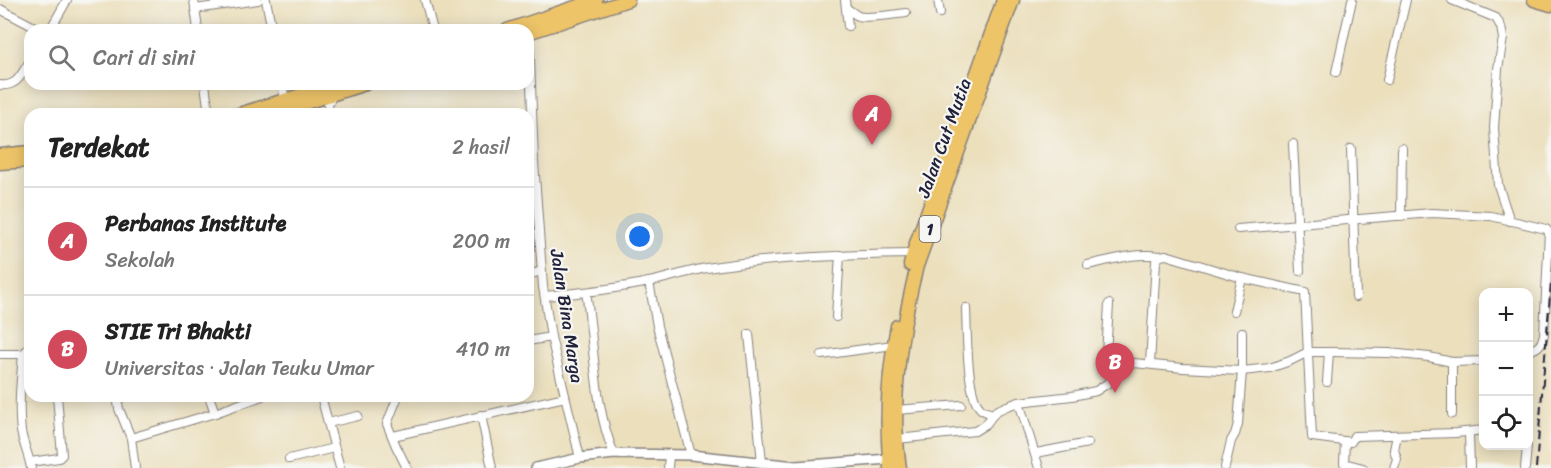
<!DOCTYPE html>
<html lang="id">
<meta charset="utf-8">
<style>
body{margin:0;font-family:Sriracha,sans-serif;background:#f2f2f2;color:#222}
.controls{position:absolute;right:18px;bottom:18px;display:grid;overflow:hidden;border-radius:12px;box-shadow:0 3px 15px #0003}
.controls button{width:54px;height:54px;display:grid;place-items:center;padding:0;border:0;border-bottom:2px solid #e0e0e0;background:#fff;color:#222;font:30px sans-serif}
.you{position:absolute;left:640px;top:237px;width:21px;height:21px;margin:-15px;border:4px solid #fff;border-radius:50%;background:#1a73e8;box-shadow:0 0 0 9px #1a73e833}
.badge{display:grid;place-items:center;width:39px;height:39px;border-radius:50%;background:#d1495b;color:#fff;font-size:20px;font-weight:700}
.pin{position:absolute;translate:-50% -50px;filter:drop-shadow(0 2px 3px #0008)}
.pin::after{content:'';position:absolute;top:32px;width:21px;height:18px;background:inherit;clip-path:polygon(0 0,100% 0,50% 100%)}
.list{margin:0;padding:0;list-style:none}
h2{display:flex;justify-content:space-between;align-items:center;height:78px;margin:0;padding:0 24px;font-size:26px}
h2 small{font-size:20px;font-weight:400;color:#767676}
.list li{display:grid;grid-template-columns:39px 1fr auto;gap:18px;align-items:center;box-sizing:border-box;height:108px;padding:0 24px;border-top:2px solid #e0e0e0}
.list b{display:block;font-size:22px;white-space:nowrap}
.list p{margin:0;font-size:20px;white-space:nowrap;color:#767676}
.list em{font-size:20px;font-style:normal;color:#767676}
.icon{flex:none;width:33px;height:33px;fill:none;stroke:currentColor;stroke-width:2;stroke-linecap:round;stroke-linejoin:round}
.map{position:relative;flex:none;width:1551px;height:468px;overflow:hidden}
.search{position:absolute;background:#fff;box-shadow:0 3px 15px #0003;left:24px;top:24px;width:510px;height:66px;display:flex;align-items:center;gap:15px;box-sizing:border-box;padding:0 21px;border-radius:18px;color:#767676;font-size:22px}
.panel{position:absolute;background:#fff;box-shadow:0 3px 15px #0003;left:24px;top:108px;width:510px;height:294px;border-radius:18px}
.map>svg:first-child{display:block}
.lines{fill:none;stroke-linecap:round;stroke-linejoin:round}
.minor-casing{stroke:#86807c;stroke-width:10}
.tertiary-casing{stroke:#86807c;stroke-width:12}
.primary-casing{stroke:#86807c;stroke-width:15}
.trunk-casing{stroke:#86807c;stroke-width:15}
.minor{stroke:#fff;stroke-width:8}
.tertiary{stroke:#fff;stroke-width:9}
.primary{stroke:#eec469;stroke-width:12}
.trunk{stroke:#eec469;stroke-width:12}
.rail{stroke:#22223b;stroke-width:2;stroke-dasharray:9 4.5;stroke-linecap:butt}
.labels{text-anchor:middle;stroke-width:4.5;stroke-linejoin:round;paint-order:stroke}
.shield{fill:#f6f6f2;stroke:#626272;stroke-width:1.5}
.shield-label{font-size:16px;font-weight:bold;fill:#22223b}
.street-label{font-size:18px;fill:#22223b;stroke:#f6f6f2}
</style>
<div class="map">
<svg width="1551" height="468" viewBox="0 0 1551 468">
<rect width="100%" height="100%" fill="#f6f6f2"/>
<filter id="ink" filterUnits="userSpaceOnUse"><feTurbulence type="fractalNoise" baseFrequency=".0167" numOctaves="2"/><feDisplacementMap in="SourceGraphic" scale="12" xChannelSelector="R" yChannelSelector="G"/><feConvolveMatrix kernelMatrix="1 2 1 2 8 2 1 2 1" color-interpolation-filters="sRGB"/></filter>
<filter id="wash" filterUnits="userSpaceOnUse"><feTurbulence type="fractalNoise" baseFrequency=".008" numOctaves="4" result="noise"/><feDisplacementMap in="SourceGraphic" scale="24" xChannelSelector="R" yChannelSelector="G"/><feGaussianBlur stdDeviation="1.35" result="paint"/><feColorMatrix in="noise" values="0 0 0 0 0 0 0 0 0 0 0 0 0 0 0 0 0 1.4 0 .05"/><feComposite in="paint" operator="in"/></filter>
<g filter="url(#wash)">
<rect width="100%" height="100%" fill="#ebdfbc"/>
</g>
<g filter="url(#ink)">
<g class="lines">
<!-- minor casing -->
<g class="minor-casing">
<g id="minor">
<polyline points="194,0 198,30"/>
<polyline points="266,0 272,30"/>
<polyline points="425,0 433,30"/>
<polyline points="845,0 848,26"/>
<polyline points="938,0 940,13"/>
<polyline points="1452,0 1496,18 1501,27 1503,38 1498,69 1494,128 1498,185 1510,221"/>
<path d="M846,8c4,2 8,6 12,8 9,3 38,-2 48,-3"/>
<polyline points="0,9 40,30"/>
<polyline points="195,9 258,0"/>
<polyline points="50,30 67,0"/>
<polyline points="529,33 534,162 543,287 551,337 580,458"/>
<polyline points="1336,72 1352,0"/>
<polyline points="1387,80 1406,0"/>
<polyline points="205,84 209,114"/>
<polyline points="282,84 285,100"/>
<path d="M0,85c18,2 21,-11 30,-24"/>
<polyline points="329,114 328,105 333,94"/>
<polyline points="1293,144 1300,271"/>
<polyline points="1351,149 1356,297"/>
<polyline points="1401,216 1402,148"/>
<path d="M1238,229l194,-16 59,3 55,13 3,3 -5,102c-2,10 -5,14 -16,17"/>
<path d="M1088,265c23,-5 48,-13 72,-9"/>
<polyline points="528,275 542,271"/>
<polyline points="649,282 657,326 691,455"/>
<path d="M586,292c9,54 7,111 28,162"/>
<path d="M545,296c35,-3 70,-7 104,-14 20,-4 39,-11 58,-14 68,-11 138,-13 206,-14"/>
<polyline points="1109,304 1106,355 1109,364 1117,377"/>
<path d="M966,308c1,20 0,88 15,101 3,3 9,4 13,5"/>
<polyline points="1234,311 1242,278"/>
<polyline points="836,317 840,255"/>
<polyline points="749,334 762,462"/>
<polyline points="528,341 551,337"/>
<polyline points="0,354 23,354"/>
<path d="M23,354c-2,25 -5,52 -2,77 2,13 8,24 10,37"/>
<polyline points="23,354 30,347"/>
<polyline points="822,355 893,345"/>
<polyline points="1452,362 1452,414"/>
<polyline points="1150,364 1156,261 1160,256 1166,255 1242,278 1305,292 1312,437 1351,442 1354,436 1456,433 1484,430"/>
<polyline points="1327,382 1329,352"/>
<polyline points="21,384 30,384"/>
<polyline points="117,396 119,409 131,438 135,468"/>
<polyline points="209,396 215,413"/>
<polyline points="321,396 340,468"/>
<polyline points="398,396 387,424 396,446 407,468"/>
<polyline points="1019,402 1039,468"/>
<polyline points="896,410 961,405"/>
<polyline points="481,415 492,468"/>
<polyline points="328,423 358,416"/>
<polyline points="1469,432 1470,468"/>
<polyline points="393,436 565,397"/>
<polyline points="131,438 215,413 262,396"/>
<polyline points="897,439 975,431 986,424 996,411 1007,406 1019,402 1072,396 1096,391 1117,377 1122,368 1134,363 1183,368 1242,371 1270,368 1290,361 1308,352 1329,352 1389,353 1429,357 1452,362 1484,361"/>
<polyline points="1345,441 1344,463 1363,468"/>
<polyline points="1036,453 1088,443"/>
<polyline points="289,459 334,448"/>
<polyline points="30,462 59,458 62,455 57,396"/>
<polyline points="1225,467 1231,441 1235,434 1238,424 1242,371 1242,332"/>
<polyline points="668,468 669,454"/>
<polyline points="1394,468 1397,459 1394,450 1397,435"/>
<polyline points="1525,468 1527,446"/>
</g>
</g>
<!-- tertiary casing -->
<g class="tertiary-casing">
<polyline id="tertiary" points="536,468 580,458 614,454 691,455 796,466 889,459"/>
</g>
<!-- primary casing -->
<g class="primary-casing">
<g id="primary">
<polyline points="1534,0 1551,5"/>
<polyline points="507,30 596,0"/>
<polyline points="528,33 628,0"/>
<polyline points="239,114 337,84"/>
<polyline points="271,114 365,84"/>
<polyline points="0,155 30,152"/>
<polyline points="0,163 30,161"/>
</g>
</g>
<!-- trunk casing -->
<g class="trunk-casing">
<g id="trunk">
<polyline points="910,265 915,246 1003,0"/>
<path d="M890,468c-5,-47 -2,-96 7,-142"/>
<path d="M900,468c-10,-65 1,-139 17,-202l96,-266"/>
</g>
</g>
<!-- minor -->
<use href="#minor" class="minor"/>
<!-- tertiary -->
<use href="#tertiary" class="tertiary"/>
<!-- primary -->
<use href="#primary" class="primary"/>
<!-- trunk -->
<use href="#trunk" class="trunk"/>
<!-- rail -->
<polyline class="rail" points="1536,468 1551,282"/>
</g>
</g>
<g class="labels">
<!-- shield labels -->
<rect class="shield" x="919.5" y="216" width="21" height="26" rx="4.5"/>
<g class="shield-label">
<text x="930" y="235">1</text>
</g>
<!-- street labels -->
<g class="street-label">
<text transform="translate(944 138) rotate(-70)" y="6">Jalan Cut Mutia</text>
<text transform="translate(567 316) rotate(81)" y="6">Jalan Bina Marga</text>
</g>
</g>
</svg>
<div class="controls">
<button>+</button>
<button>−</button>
<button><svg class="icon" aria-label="locate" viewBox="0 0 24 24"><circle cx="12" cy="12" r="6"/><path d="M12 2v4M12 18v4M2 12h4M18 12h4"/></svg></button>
</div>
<div class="you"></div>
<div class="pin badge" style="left:872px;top:145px">A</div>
<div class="pin badge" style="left:1115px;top:393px">B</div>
<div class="search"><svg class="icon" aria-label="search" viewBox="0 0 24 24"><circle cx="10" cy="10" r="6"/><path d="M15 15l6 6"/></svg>Cari di sini</div>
<section class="panel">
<h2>Terdekat<small>2 hasil</small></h2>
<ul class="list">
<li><span class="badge">A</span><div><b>Perbanas Institute</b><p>Sekolah</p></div><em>200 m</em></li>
<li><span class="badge">B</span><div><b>STIE Tri Bhakti</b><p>Universitas · Jalan Teuku Umar</p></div><em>410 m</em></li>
</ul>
</section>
</div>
